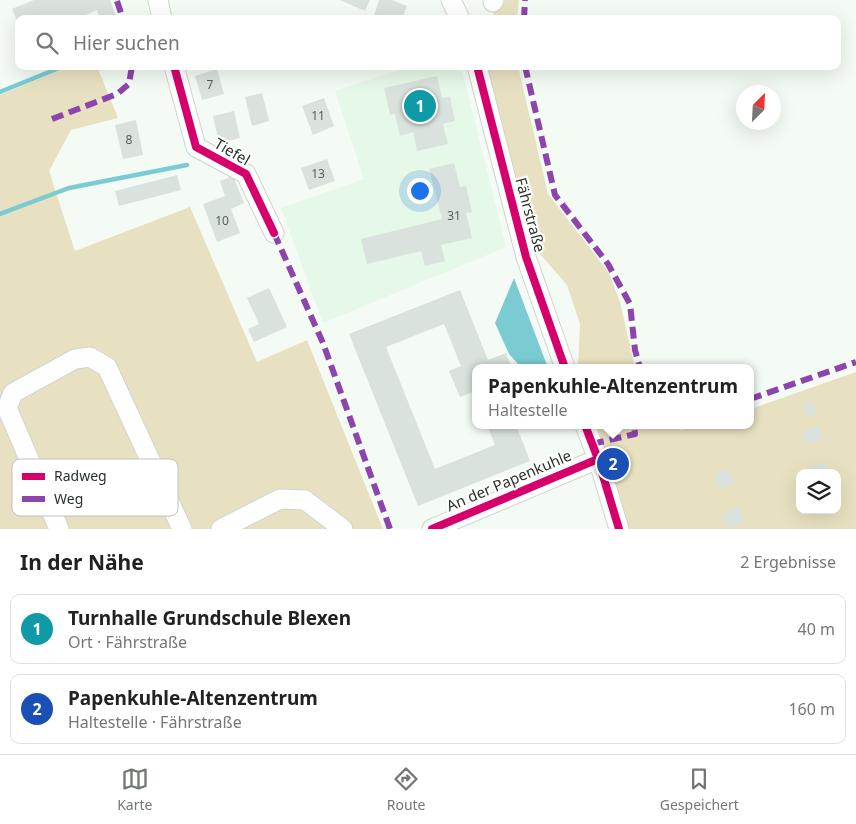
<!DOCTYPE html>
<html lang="de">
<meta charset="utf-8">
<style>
body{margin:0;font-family:"Noto Sans",sans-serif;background:#f6f6f6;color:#222}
.controls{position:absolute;right:15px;bottom:15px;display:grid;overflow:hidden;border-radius:10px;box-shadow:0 5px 20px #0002}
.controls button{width:45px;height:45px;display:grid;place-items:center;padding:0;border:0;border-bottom:1px solid #e0e0e0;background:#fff;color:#222;font:25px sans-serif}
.compass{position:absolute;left:736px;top:85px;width:45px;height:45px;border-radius:50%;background:#fff;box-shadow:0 5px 20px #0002;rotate:24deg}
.you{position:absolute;left:419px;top:190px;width:18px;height:18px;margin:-12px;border:4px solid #fff;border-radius:50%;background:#1a73e8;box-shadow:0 0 0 8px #1a73e833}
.badge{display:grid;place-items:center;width:32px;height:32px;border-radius:50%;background:#707871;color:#fff;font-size:16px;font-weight:700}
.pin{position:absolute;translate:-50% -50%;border:2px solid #fff;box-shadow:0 1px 5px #0006}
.popup{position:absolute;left:472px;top:364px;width:282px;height:65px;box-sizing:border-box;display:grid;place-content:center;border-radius:10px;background:#fff;filter:drop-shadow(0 1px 4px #0005);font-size:16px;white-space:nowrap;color:#767676}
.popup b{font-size:19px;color:#222}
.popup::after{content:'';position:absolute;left:50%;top:100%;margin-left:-10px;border:10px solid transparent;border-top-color:#fff}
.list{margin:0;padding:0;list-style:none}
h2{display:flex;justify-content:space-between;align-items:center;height:65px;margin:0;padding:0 20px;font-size:21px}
h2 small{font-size:16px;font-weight:400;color:#767676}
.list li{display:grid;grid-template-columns:32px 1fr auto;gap:15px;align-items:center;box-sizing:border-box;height:70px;margin:0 10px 10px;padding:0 10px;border:1px solid #e0e0e0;border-radius:10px}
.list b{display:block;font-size:19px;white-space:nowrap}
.list p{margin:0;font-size:16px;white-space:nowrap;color:#767676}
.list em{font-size:16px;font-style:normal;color:#767676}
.icon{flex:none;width:28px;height:28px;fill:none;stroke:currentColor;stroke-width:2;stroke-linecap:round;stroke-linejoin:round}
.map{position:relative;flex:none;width:856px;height:529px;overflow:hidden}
.search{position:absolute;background:#fff;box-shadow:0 5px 20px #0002;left:15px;right:15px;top:15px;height:55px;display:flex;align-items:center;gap:12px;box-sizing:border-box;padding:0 18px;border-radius:10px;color:#767676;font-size:19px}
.sheet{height:225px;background:#fff}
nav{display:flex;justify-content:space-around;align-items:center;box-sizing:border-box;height:70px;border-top:1px solid #e0e0e0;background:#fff;font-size:14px;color:#767676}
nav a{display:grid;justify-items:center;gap:2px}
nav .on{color:#707871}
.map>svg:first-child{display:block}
.built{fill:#e6f8e7}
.green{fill:#e8e1c1;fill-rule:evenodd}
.water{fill:#7bccd2}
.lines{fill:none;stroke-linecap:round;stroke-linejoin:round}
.stream{stroke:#7bccd2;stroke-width:4.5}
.building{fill:#d9e2dd}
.minor-casing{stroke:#ced5ce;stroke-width:21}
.minor{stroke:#fdfefd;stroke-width:19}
.quiet{stroke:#8e44ad;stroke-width:6;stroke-dasharray:12 6;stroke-linecap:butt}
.cycleway-casing{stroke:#fff;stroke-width:11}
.cycleway{stroke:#d6006c;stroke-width:8}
.labels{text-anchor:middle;stroke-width:4.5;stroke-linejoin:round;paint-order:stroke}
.number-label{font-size:12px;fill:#576058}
.street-label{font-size:15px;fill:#29322a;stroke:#fff}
.key{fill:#fff;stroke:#bfc2bf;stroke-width:1}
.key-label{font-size:14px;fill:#29322a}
</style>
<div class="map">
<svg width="856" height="529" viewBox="0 0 856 529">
<rect width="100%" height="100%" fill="#f4faf4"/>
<!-- built -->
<polygon class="built" points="411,66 461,66 506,247 323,323 281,208 364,179 335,91"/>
<!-- green -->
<g class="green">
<polygon points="499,0 519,0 517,19 491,19"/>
<polygon points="70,66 97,66 118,118 71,130 49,171 75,251 190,207 257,362 307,340 383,529 0,529 0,95"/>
<polygon points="486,66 518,66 548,194 609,273 620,302 635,368 578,368 580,324 567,285 533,246 505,145"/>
<path d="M856,372v157h-227l-32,-104h77l7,5 17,-5h52l1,-16zM800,473h37v37h-37z"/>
</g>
<!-- water -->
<polygon class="water" points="514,278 548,368 522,368 509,354 495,323"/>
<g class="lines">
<!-- stream -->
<g class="stream">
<polyline points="0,92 64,66"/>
<polyline points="0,214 69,188 187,165"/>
</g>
</g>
<!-- building -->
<g class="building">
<polygon points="34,0 110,0 117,19 100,19 97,10 76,19 19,19 19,25 12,9"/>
<polygon points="340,0 370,0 365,11"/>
<polygon points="379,0 392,0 407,6 402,19 382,19 374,16"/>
<polygon points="217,69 224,94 202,100 195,76"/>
<polygon points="437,76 442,98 450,97 455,121 443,124 448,144 417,151 413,132 400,136 395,114 390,115 384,88"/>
<polygon points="262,93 269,121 252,126 245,97"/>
<polygon points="324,98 334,126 313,135 302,106"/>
<polygon points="234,111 240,138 219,143 213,116"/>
<polygon points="136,120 143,155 123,159 115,125"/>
<polygon points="327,159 335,181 309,190 301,168"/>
<polygon points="454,163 460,187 466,186 472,212 466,213 472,238 441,245 445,261 425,266 421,251 367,264 361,239 442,219 429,169"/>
<polygon points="177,175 181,190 119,206 115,191"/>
<polygon points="233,176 244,203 231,209 240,233 217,242 203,204 225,196 220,181"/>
<polygon points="269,288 287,327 254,342 248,329 259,324 247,298"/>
<polygon points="460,290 488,360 506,353 512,368 476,368 476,397 473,392 460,397 449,371 461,366 444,324 386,347 435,469 495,445 487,425 516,425 530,461 418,506 349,334"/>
<polygon points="812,401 815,415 807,417 802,404"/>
<polygon points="819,426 823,440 805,444 802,431"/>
<polygon points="825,462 828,471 814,473 812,467"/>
<polygon points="728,469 735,483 721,490 714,475"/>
<polygon points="739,508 744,523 727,528 722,514"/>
</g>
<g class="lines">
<!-- minor casing -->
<g class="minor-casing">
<g id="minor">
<polyline points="158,0 162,19"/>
<polyline points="451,0 460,19"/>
<polyline points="493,2 494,0"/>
<polyline points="174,66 196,147 246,174 274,233"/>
<polyline points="477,66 526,257 565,368"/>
<polyline points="585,425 598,459 619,529"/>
<polyline points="59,529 7,408 13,393 75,359 90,357 107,367 182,529"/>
<polyline points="221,529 280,499 305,500 343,529"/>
<polyline points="432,529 598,459"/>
</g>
</g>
<!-- minor -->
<use href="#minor" class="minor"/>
<!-- quiet -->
<g class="quiet">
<polyline points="117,1 123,19"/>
<polyline points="524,19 525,0"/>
<polyline points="525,66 555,195 608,264 630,304 635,350 640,368"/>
<polyline points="52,119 117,94 129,84 132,66"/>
<polyline points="274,233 323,343 390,529"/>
<polyline points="750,399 856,362"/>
<polyline points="651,425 661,425"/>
<polyline points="592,444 635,434 634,425"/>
</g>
<!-- cycleway casing -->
<g class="cycleway-casing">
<g id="cycleway">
<polyline points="174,66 196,147 246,174 274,233"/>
<polyline points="477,66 526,257 565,368"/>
<polyline points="585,425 598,459 619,529"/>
<polyline points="432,529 598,459"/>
</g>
</g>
<!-- cycleway -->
<use href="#cycleway" class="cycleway"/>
</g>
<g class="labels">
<!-- number labels -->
<g class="number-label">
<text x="210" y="89">7</text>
<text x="318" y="120">11</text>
<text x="129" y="144">8</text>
<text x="318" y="178">13</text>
<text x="454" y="220">31</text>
<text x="222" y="225">10</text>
</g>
<!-- street labels -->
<g class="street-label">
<text transform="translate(232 152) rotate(30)" y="5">Tiefel</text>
<text transform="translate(530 215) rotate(75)" y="5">Fährstraße</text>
<text transform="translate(509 481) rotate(-23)" y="5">An der Papenkuhle</text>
</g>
</g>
<!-- legend -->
<rect x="12" y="459" width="166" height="57" rx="8" class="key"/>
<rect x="22" y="473" width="23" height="7" fill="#d6006c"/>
<rect x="22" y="496" width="23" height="6" fill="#8e44ad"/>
<g class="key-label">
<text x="54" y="481">Radweg</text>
<text x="54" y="504">Weg</text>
</g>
</svg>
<div class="controls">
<button><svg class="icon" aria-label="layers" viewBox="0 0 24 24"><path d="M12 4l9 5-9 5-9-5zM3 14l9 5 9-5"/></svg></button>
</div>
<svg class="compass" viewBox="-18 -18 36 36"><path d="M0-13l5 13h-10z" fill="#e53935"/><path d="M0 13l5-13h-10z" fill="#767676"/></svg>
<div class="you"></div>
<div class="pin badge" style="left:420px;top:106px;background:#0f9aa8">1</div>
<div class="pin badge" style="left:613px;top:464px;background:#1a4fb4">2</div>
<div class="popup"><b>Papenkuhle-Altenzentrum</b>Haltestelle</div>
<div class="search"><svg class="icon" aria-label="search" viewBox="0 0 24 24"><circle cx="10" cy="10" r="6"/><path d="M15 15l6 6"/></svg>Hier suchen</div>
</div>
<section class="sheet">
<h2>In der Nähe<small>2 Ergebnisse</small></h2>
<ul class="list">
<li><span class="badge" style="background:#0f9aa8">1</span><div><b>Turnhalle Grundschule Blexen</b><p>Ort · Fährstraße</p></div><em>40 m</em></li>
<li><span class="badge" style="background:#1a4fb4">2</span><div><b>Papenkuhle-Altenzentrum</b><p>Haltestelle · Fährstraße</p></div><em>160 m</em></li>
</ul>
</section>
<nav>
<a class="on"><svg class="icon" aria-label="map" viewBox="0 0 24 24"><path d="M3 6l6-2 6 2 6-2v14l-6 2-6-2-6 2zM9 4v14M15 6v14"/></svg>Karte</a>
<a><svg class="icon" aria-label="directions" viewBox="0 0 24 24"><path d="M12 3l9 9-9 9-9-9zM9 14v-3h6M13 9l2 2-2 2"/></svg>Route</a>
<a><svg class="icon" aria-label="saved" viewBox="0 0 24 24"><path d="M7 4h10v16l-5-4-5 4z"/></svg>Gespeichert</a>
</nav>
